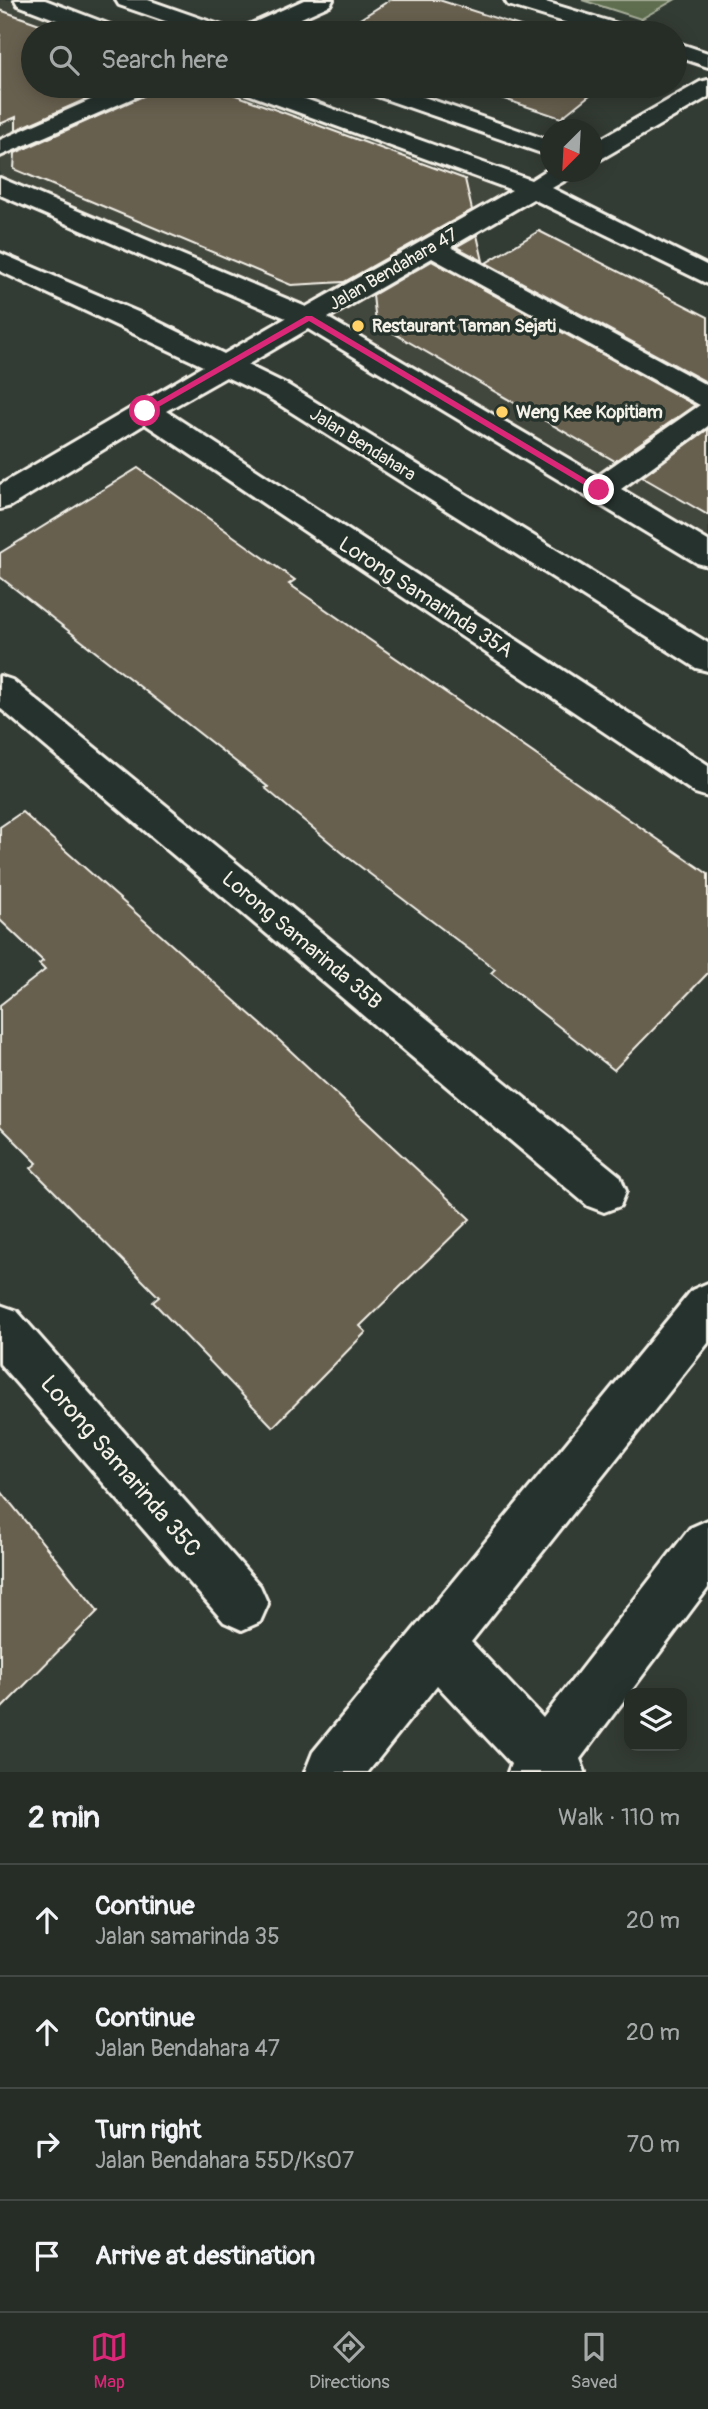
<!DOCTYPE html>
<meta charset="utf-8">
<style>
body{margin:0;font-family:Pangolin,sans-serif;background:#323933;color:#f1f3f6}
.controls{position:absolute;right:21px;bottom:21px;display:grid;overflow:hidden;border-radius:14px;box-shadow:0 4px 18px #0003}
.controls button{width:63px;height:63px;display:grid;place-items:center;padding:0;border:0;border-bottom:2px solid #424944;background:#262d27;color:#f1f3f6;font:35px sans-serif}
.compass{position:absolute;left:540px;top:119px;width:63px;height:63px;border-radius:50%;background:#262d27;box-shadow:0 4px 18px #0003;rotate:204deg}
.stop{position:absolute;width:21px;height:21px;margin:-16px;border:5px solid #db2777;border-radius:50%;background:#fff}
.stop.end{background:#db2777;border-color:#fff;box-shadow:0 2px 7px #0008}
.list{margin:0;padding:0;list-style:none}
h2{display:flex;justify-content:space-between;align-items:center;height:91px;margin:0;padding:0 28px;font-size:30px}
h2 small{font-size:23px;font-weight:400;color:#a4a8a7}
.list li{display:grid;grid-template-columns:46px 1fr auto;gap:21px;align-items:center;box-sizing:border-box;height:112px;padding:0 28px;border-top:2px solid #424944}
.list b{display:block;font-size:26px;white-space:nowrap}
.list p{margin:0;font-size:23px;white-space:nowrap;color:#a4a8a7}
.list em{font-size:23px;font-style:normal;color:#a4a8a7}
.icon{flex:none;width:38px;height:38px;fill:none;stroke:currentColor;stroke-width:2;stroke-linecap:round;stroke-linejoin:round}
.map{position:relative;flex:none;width:708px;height:1772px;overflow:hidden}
.search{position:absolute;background:#262d27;box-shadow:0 4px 18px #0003;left:21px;right:21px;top:21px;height:77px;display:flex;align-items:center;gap:18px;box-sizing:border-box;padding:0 24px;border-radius:38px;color:#a4a8a7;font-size:26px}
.sheet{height:539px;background:#262d27}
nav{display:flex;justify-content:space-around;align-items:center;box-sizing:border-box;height:98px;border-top:2px solid #424944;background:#262d27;font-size:19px;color:#a4a8a7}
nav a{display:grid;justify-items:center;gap:4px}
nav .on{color:#db2777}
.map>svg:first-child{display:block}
.built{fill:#43473c}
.green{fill:#5f6e50;stroke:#aab09c;stroke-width:2}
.building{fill:#676050;stroke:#f4f1e8;stroke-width:2}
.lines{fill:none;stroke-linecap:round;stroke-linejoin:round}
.minor-casing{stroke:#f4f1e8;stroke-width:6}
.minor{fill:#26332d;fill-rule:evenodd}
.route{fill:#db2777}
.poi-dot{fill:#ffd166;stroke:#26332d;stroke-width:2.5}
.labels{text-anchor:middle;stroke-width:7;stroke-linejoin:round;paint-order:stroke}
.far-street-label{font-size:18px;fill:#f4f1e8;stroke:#26332d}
.far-poi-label{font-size:18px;font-weight:bold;fill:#f4f1e8;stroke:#26332d;text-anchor:start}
.street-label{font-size:21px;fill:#f4f1e8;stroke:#26332d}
.near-street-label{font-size:24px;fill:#f4f1e8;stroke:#26332d}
</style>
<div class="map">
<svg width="708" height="1772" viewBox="0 0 708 1772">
<rect width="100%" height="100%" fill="#333c34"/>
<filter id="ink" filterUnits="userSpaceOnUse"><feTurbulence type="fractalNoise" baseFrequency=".0143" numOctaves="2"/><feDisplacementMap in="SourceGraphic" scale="14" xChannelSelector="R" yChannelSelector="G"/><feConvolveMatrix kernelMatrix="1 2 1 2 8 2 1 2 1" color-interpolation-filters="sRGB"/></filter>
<g filter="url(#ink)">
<!-- built -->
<polygon class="built" points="0,0 15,0 104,33 33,33 33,86 244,86 518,188 420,245 708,402 708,542 308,306 0,176"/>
<!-- green -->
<polygon class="green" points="582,0 674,0 641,19"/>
<!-- building -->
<g class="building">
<polygon points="390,0 439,0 542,33 338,33"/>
<polygon points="0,10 65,33 33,33 33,86 116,86 16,130 16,117 0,124"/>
<polygon points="156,86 211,86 465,179 472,210 344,282 291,285 14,169 15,153 150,93"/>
<polygon points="465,86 601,86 561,118"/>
<polygon points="539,231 708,317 708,383 486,263"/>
<polygon points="477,235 483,261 456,247"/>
<polygon points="432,261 695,405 615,461 376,323 373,295"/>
<polygon points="708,429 708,515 642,477"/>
<polygon points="138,468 295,580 289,584 708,874 708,973 614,1070 491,973 495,969 345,855 265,788 268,787 0,577 0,553"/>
<polygon points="22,812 280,1041 470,1219 360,1326 366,1332 273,1427 153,1302 159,1297 31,1168 37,1163 0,1126 0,1005 45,970 39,964 43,961 0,920 0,827"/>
<polygon points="0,1490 98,1611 0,1710"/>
</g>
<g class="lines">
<!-- minor casing -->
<g class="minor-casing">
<g id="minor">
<polygon points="15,0 45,0 118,28 121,33 91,33 18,5"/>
<polygon points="116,0 148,0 228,28 231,33 200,33 119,5"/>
<polygon points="304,0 333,0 330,5 268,33 239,33 242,28"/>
<polygon points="505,0 539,0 631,28 634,33 601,33 508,5"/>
<polygon points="675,42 708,53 708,67 675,56"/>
<polygon points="708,80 708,97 601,159 592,161 592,144 700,82"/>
<polygon points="122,86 153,86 149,91 0,156 0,140"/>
<path d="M237,86h32l262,94 19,-12v4h24l-3,5 -19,11 156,78v18l-175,-85 -82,48 257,139v40l-87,63 87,52v25l-11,-3 -389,-234 -61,36 39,19 422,259v28l-12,-3 -430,-272 -40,-19 -60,34 542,354v32l-13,-4 -550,-369 -134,82 -11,3v-24l203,-119 -203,-95v-18l140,60 84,41 62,-36 -286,-123v-17l306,129 206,-117 -272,-99zM432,258l266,146 2,1 -102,71 -270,-158z"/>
<polygon points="358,86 392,86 550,141 550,156 362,91"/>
<polygon points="0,676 12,680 620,1176 626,1191 620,1206 604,1212 588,1206 0,708"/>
<polygon points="708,1283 708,1343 471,1642 543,1718 690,1528 708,1520 708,1588 580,1759 585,1772 508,1772 511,1764 437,1685 368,1772 305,1772 313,1752 692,1290"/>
<polygon points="0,1305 17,1311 260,1586 268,1604 260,1622 242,1630 224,1622 0,1364"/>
</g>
</g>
<!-- minor -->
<use href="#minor" class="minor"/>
</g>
</g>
<!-- route -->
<polygon class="route" points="306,316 312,316 604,490 596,492 309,321 148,413 141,411"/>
<!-- markers -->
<g class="poi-dot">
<circle cx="358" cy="326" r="7"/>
<circle cx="502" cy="412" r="7"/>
</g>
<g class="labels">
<!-- far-street labels -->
<g class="far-street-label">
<text transform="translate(393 269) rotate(-30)" y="6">Jalan Bendahara 47</text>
<text transform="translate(363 444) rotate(32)" y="6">Jalan Bendahara</text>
</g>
<!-- far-poi labels -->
<g class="far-poi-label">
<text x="372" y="332">Restaurant Taman Sejati</text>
<text x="516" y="418">Weng Kee Kopitiam</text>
</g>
<!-- street labels -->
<g class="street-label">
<text transform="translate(426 597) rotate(33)" y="7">Lorong Samarinda 35A</text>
<text transform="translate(302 940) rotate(40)" y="7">Lorong Samarinda 35B</text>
</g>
<!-- near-street labels -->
<g class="near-street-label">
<text transform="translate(121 1466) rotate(49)" y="8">Lorong Samarinda 35C</text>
</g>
</g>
</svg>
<div class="controls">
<button><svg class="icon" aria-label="layers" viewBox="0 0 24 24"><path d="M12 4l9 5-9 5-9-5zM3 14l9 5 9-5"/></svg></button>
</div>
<svg class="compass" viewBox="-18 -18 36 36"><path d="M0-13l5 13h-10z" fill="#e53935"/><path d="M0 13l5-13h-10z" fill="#a4a8a7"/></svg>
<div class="stop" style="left:145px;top:411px"></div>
<div class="stop end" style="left:599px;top:490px"></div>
<div class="search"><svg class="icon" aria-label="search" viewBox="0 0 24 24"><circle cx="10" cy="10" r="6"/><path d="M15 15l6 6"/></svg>Search here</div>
</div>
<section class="sheet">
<h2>2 min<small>Walk · 110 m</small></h2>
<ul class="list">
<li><svg class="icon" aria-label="ahead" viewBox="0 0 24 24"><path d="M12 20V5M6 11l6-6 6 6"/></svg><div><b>Continue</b><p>Jalan samarinda 35</p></div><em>20 m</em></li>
<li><svg class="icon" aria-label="ahead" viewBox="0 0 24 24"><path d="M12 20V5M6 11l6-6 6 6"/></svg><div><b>Continue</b><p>Jalan Bendahara 47</p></div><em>20 m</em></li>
<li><svg class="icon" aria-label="right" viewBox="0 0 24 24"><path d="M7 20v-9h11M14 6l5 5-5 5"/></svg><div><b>Turn right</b><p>Jalan Bendahara 55D/Ks07</p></div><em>70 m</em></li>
<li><svg class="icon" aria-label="arrive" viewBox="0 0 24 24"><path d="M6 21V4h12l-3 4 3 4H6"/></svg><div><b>Arrive at destination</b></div></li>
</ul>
</section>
<nav>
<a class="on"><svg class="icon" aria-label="map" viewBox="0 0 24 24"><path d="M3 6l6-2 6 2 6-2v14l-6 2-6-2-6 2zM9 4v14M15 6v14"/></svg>Map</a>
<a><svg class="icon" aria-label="directions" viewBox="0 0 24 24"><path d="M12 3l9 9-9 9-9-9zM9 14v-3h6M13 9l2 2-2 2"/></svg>Directions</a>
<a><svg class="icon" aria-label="saved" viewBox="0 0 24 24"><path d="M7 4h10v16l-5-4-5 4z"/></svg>Saved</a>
</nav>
